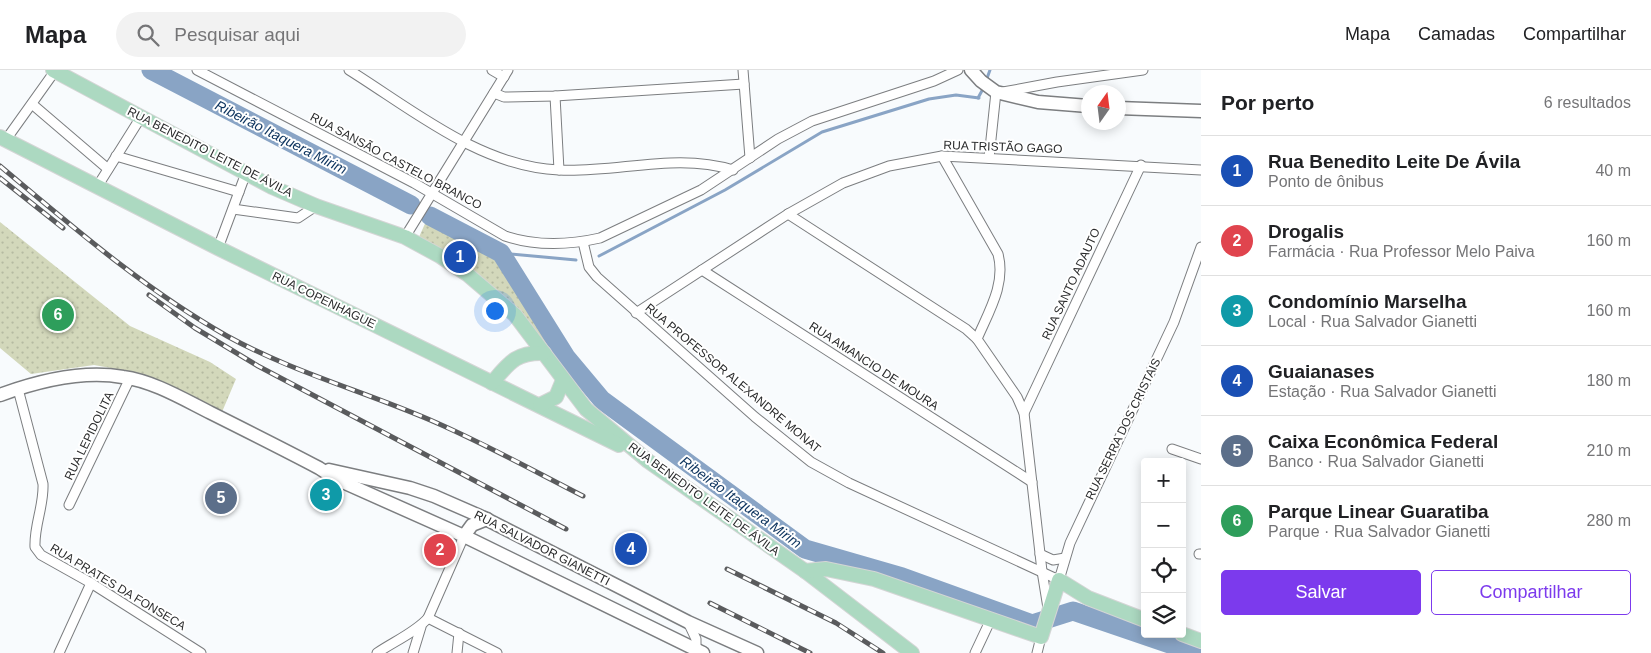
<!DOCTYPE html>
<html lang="pt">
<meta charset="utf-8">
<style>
body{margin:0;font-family:Helvetica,sans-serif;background:#f2f2f2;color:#202124}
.controls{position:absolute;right:15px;bottom:15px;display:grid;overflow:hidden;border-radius:5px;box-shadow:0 2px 12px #0003}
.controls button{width:45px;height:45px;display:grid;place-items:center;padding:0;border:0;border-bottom:1px solid #e0e0e0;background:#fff;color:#202124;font:25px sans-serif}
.compass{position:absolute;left:1081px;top:15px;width:45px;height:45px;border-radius:50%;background:#fff;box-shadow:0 2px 12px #0003;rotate:14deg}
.you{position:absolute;left:494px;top:240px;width:18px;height:18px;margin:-12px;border:4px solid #fff;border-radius:50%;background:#1a73e8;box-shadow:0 0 0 8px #1a73e833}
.badge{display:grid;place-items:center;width:32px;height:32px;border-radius:50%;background:#7c3aed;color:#fff;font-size:16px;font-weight:700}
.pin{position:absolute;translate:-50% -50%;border:2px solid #fff;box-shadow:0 1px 5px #0006}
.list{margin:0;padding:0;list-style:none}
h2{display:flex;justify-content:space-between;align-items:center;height:65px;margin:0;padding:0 20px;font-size:21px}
h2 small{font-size:16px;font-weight:400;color:#757577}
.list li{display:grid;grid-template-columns:32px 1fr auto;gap:15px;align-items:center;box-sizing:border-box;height:70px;padding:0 20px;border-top:1px solid #e0e0e0}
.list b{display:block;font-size:19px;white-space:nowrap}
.list p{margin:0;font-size:16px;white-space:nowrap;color:#757577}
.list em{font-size:16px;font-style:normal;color:#757577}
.actions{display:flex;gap:10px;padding:15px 20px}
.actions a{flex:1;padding:11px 0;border:1px solid #7c3aed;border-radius:5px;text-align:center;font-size:18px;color:#7c3aed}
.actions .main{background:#7c3aed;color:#fff}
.icon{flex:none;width:28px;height:28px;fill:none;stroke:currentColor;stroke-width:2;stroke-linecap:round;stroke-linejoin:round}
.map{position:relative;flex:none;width:1201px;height:583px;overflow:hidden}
header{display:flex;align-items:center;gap:30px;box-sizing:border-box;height:70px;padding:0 25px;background:#fff;border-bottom:1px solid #e0e0e0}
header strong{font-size:24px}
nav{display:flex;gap:28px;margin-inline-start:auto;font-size:18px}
.search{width:350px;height:45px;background:#f2f2f2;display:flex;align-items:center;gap:12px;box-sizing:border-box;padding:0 18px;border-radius:28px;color:#757577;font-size:19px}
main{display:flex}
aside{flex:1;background:#fff}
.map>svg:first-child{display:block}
.park{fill:url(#park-dots)}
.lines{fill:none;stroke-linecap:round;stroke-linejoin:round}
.stream{stroke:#89a4c5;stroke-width:3}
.river{stroke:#89a4c5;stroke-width:19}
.minor-casing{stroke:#7c7e80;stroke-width:11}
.secondary-casing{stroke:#7c7e80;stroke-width:15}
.primary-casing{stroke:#d4d5d5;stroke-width:16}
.minor{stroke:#fff;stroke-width:9}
.secondary{stroke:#fff;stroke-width:12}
.primary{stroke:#acd9c1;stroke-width:14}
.rail-casing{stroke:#5a5b5d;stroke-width:5}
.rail{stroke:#fff;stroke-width:3;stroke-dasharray:9;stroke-linecap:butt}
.labels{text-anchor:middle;stroke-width:4;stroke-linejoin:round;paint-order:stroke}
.street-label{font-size:12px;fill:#2a2b2c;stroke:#fff}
.water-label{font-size:14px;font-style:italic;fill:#0b325d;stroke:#fff}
</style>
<header>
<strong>Mapa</strong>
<div class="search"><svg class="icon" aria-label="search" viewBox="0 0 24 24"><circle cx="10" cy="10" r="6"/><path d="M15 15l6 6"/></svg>Pesquisar aqui</div>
<nav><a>Mapa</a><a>Camadas</a><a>Compartilhar</a></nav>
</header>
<main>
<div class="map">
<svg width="1201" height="583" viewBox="0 0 1201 583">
<defs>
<pattern id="park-dots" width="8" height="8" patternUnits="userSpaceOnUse" patternTransform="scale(1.25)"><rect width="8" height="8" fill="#d3d8bb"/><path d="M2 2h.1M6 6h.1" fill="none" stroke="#b5baa1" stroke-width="1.8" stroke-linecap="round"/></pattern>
</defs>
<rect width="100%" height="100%" fill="#f8fbfd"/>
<!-- park -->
<g class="park">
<polygon points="428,147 502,189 517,219 555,283 551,285 462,194 419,167"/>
<polygon points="0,152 130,256 210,292 236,309 222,342 133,302 94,295 31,304 0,278"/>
</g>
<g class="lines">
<!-- stream -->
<g class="stream">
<polyline points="986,11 990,0"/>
<polyline points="978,28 984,17"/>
<polyline points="501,183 576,190"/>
<polyline points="599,186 725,120 822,62 929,29 956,25 979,28"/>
</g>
<!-- river -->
<g class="river">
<polyline points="151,0 411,135"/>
<polyline points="430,146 501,183 566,287 602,330 805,479 902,507 1032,554 1073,541 1196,583"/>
</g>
<!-- minor casing -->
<g class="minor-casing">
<g id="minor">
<path d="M197,0l217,113 91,53c30,10 64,9 95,2l101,-48 77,-51 34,-18 122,-40 24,-11"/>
<path d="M349,0c64,40 132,97 210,100 58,3 118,-18 174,0"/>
<polyline points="492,0 504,7"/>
<polyline points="743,0 750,88"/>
<polyline points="1003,22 1057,12 1143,0"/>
<polyline points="494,23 504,27 555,26 744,14"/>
<polyline points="555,26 559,100"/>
<polyline points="32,34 108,99"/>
<polyline points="5,71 55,1"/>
<polyline points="116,86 239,122"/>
<path d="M942,86l56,98c8,30 -9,57 -21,85l40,58 7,16 18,158 6,37"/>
<polyline points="989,88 996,22"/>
<polyline points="97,117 141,47"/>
<polyline points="233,139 298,148 316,136"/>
<polyline points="788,144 966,259 977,269"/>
<polyline points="405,167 508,0"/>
<polyline points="583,172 589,197 597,207 755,347 811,392 849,413 1059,510 1070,473 1174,252 1201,177"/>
<polyline points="218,178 246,103"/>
<polyline points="702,200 1032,412"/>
<polyline points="636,243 788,144 843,113 889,96 942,86 1201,100"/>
<path d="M18,319l25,95c1,22 -9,41 -8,63l6,8 50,28 110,70"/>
<polyline points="1024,343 1141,95"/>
<polyline points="1172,379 1201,389"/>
<polyline points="69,435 130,308"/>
<polyline points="1040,484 1053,490 1065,488"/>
<polyline points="1199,484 1201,484"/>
<polyline points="428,548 497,583"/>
<polyline points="688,552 696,569 696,583"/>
<polyline points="59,583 91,513"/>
<path d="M377,583c16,-11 39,-21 51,-35l36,-82"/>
<polyline points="413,583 421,557"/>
<polyline points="457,583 459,563"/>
<polyline points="975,583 991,549"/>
<polyline points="1037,583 1041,567"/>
</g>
</g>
<!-- secondary casing -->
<g class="secondary-casing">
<g id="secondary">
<polyline points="971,0 981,11 996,22 1038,32 1088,36"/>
<polyline points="1118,38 1201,41"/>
<path d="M0,325c38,-14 83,-25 123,-18 30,4 60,22 88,36 36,18 72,36 108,55l17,11 128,57 239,117"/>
<polyline points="329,400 410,418 434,426 482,447 688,552 757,583"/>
<polyline points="464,466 472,455 487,449"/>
</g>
</g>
<!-- primary casing -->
<g class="primary-casing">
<g id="primary">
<polyline points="53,0 272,117 316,136 405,167 440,186 467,204 515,245 586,339 648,391 805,501 912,583"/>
<polyline points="0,67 218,178 619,375"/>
<path d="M492,313c17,-20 24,-31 52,-30"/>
<polyline points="540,335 556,327 563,310"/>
<polyline points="805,501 826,499 874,509 1041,567 1059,510 1088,528 1145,550"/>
<polyline points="1182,564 1201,571"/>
</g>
</g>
<!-- minor -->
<use href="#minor" class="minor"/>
<!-- secondary -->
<use href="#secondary" class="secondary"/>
<!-- primary -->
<use href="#primary" class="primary"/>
<!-- rail casing -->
<g class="rail-casing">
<g id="rail">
<path d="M0,96c73,61 144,123 227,170 67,37 140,56 210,87 50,22 97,48 146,73"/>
<polyline points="0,108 63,158"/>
<polyline points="149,225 195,258 258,296 566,459"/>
<polyline points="727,499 836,553 883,583"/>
<polyline points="710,533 810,583"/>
</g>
</g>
<!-- rail -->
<use href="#rail" class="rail"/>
</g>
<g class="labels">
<!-- street labels -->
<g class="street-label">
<text transform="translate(1003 77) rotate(2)" y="4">RUA TRISTÃO GAGO</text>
<text transform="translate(210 82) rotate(27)" y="4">RUA BENEDITO LEITE DE ÁVILA</text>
<text transform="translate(396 91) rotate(28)" y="4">RUA SANSÃO CASTELO BRANCO</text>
<text transform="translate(1071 214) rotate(-65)" y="4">RUA SANTO ADAUTO</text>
<text transform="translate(324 230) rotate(26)" y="4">RUA COPENHAGUE</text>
<text transform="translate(874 296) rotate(33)" y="4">RUA AMANCIO DE MOURA</text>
<text transform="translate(733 308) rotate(40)" y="4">RUA PROFESSOR ALEXANDRE MONAT</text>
<text transform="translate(1123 359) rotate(-64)" y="4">RUA SERRA DOS CRISTAIS</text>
<text transform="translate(89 366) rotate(-64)" y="4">RUA LEPIDOLITA</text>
<text transform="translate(704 429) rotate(36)" y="4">RUA BENEDITO LEITE DE ÁVILA</text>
<text transform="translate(542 478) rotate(27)" y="4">RUA SALVADOR GIANETTI</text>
<text transform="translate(118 517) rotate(31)" y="4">RUA PRATES DA FONSECA</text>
</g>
<!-- water labels -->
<g class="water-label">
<text transform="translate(281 67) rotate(27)" y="5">Ribeirão Itaquera Mirim</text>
<text transform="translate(741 432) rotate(36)" y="5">Ribeirão Itaquera Mirim</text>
</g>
</g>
</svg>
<div class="controls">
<button>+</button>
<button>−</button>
<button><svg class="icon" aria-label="locate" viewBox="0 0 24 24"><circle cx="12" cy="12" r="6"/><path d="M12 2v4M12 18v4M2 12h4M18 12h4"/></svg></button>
<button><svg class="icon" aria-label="layers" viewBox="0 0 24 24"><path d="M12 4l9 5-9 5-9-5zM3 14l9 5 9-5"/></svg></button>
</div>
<svg class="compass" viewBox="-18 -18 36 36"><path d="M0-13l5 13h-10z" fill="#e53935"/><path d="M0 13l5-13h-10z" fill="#757577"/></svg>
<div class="you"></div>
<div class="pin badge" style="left:460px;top:187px;background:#1a4fb4">1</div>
<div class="pin badge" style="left:440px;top:480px;background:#e0444e">2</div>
<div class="pin badge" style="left:326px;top:425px;background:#0f9aa8">3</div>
<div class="pin badge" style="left:631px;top:479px;background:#1a4fb4">4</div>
<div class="pin badge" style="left:221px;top:428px;background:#5c6f8a">5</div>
<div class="pin badge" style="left:58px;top:245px;background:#2e9e5b">6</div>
</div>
<aside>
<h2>Por perto<small>6 resultados</small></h2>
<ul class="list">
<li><span class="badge" style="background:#1a4fb4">1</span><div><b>Rua Benedito Leite De Ávila</b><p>Ponto de ônibus</p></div><em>40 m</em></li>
<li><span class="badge" style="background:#e0444e">2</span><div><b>Drogalis</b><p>Farmácia · Rua Professor Melo Paiva</p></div><em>160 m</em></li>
<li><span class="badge" style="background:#0f9aa8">3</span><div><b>Condomínio Marselha</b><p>Local · Rua Salvador Gianetti</p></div><em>160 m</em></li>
<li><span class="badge" style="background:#1a4fb4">4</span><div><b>Guaianases</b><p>Estação · Rua Salvador Gianetti</p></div><em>180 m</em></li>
<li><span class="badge" style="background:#5c6f8a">5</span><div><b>Caixa Econômica Federal</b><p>Banco · Rua Salvador Gianetti</p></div><em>210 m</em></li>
<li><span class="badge" style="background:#2e9e5b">6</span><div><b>Parque Linear Guaratiba</b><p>Parque · Rua Salvador Gianetti</p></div><em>280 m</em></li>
</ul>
<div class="actions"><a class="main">Salvar</a><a>Compartilhar</a></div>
</aside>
</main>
